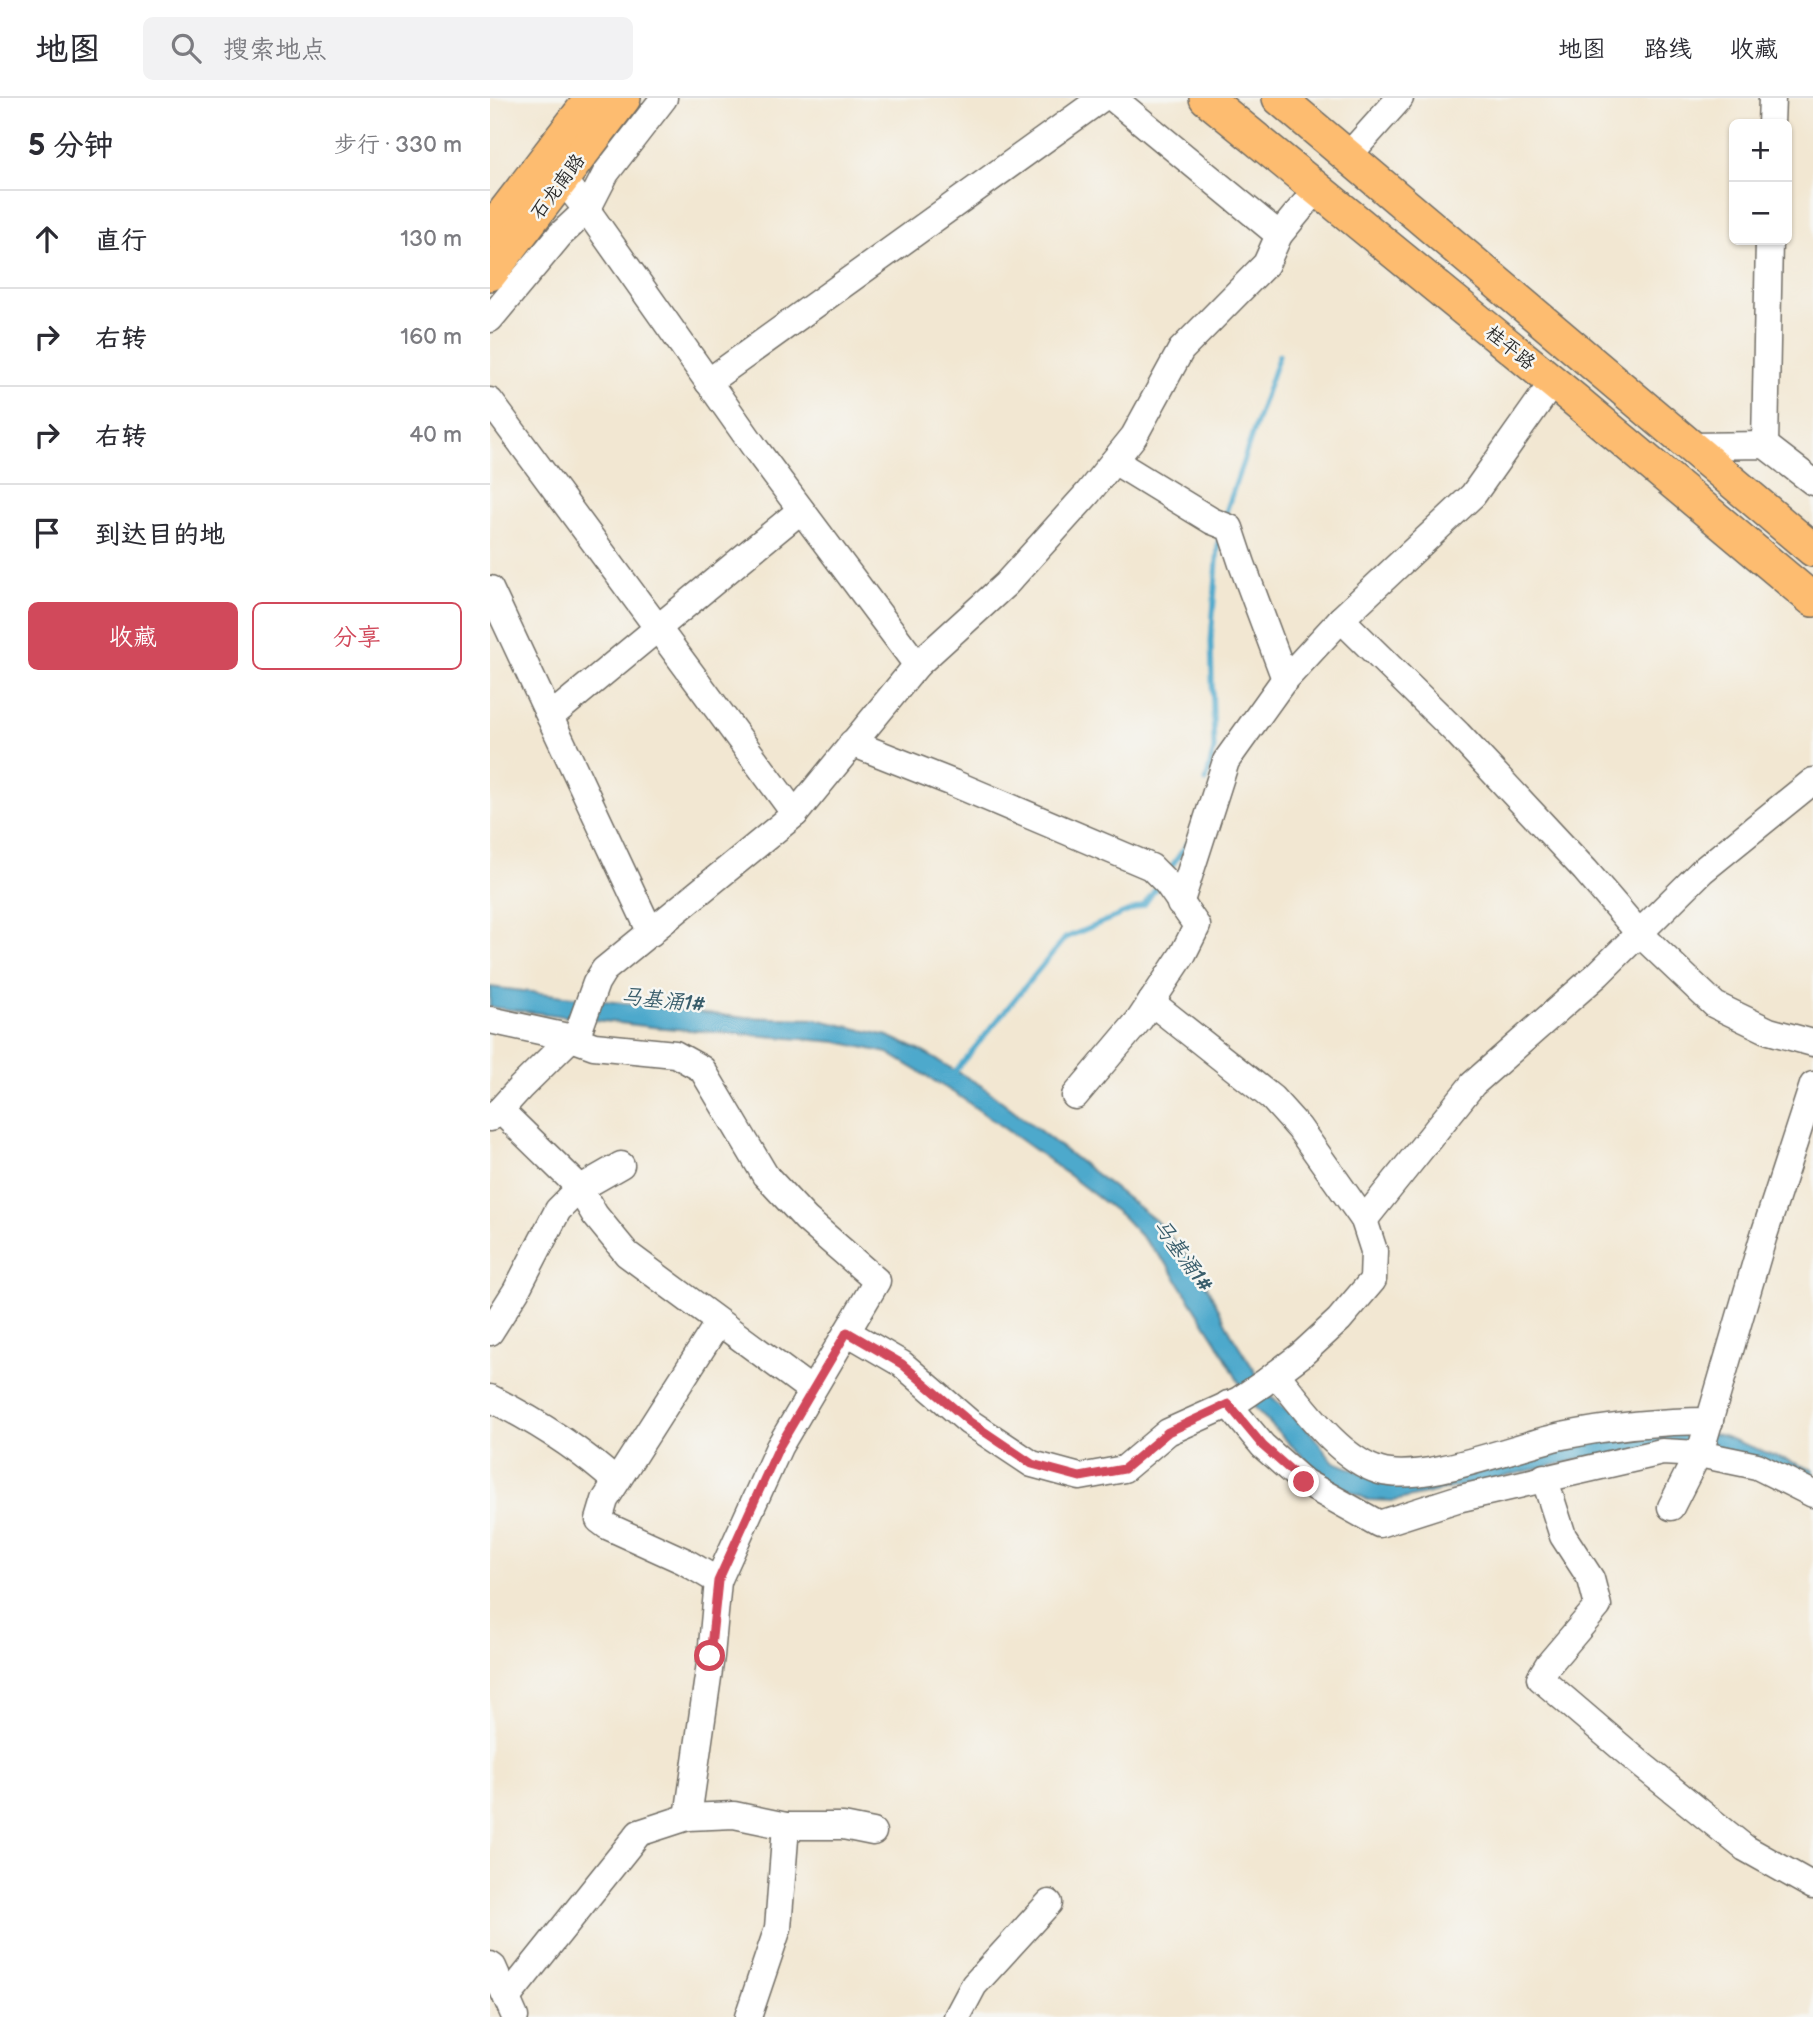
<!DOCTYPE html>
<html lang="zh">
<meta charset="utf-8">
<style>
body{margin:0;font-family:"Balsamiq Sans","LXGW WenKai TC",sans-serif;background:#f2f2f3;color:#2b2b33}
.controls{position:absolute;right:21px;top:21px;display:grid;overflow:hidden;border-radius:10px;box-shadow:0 2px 5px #0004}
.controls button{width:63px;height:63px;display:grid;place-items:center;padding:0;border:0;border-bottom:2px solid #e1e1e2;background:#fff;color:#2b2b33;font:35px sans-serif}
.stop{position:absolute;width:21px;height:21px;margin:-16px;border:5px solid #d1495b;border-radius:50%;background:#fff}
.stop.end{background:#d1495b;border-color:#fff;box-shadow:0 2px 7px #0008}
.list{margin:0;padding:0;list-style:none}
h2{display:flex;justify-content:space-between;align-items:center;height:91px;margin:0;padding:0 28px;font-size:30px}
h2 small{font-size:23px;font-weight:400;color:#7c7c81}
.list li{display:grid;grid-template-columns:46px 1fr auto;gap:21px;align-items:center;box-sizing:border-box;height:98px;padding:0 28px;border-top:2px solid #e1e1e2}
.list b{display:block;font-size:26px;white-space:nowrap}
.list em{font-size:23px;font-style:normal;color:#7c7c81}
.actions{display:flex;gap:14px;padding:21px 28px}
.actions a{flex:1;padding:16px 0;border:2px solid #d1495b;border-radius:10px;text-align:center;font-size:24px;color:#d1495b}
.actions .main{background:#d1495b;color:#fff}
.icon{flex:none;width:38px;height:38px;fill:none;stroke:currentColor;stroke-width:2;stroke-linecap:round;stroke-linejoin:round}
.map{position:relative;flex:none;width:1323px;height:1919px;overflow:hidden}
header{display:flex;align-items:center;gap:42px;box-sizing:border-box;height:98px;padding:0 35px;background:#fff;border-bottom:2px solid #e1e1e2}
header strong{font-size:33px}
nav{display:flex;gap:38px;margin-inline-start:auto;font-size:24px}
.search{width:490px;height:63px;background:#f2f2f3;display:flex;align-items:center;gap:18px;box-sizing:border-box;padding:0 24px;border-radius:10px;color:#7c7c81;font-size:26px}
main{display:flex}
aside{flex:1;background:#fff}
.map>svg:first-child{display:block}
.water{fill:#4ea9cc;stroke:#3c6a7c;stroke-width:2}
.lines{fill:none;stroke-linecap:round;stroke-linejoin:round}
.stream{stroke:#4ea9cc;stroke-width:5}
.minor-casing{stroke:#716d65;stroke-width:29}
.major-casing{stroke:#716d65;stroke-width:36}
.minor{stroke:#fff;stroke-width:26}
.major{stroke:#fdbc6f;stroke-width:33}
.route{stroke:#d1495b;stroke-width:9}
.labels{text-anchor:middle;stroke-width:5;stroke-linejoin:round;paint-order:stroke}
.street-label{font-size:19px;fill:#2b2b2b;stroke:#f6f6f2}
.water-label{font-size:21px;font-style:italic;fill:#395d6b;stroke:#f6f6f2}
</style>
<header>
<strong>地图</strong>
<div class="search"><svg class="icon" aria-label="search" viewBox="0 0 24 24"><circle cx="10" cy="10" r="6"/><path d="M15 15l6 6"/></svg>搜索地点</div>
<nav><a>地图</a><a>路线</a><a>收藏</a></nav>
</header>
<main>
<aside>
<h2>5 分钟<small>步行 · 330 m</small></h2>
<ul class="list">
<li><svg class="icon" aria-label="ahead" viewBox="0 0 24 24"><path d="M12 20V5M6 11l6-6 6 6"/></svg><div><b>直行</b></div><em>130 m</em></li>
<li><svg class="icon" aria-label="right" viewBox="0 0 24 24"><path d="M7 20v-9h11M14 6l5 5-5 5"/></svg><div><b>右转</b></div><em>160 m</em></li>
<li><svg class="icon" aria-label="right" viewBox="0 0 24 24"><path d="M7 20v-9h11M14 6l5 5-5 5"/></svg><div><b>右转</b></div><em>40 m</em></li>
<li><svg class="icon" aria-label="arrive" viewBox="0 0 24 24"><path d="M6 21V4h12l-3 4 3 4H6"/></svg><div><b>到达目的地</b></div></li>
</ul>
<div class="actions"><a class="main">收藏</a><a>分享</a></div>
</aside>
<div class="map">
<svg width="1323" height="1919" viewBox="0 0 1323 1919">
<rect width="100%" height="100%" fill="#f6f6f2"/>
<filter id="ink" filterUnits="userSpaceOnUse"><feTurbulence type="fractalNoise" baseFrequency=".0143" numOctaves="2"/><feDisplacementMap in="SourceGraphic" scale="14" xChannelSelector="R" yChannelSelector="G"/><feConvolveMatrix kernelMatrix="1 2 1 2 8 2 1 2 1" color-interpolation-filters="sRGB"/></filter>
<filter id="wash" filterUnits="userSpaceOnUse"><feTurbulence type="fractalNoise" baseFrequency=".00686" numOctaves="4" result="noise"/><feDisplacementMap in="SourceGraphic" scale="28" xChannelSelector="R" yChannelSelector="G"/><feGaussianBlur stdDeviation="1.57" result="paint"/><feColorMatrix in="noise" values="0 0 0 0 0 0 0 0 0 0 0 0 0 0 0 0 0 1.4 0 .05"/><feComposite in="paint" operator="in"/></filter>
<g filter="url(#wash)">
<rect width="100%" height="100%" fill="#f2e7d2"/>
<!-- water -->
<polygon class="water" points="0,889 248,919 326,921 398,938 433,954 492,988 665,1122 692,1152 718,1190 742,1237 780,1297 820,1334 844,1364 890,1382 1111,1339 1202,1333 1230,1337 1323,1372 1323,1385 1287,1368 1105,1358 904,1403 878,1402 836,1381 802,1348 760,1305 727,1244 677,1166 632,1118 560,1063 469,998 398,955 348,944 162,929 0,909"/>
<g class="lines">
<!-- stream -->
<g class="stream">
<polyline points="734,420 789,257"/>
<polyline points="716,683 724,651 721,543 729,436"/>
<polyline points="677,775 697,746"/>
<polyline points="463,976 575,840 654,807 669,786"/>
</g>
</g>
</g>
<g filter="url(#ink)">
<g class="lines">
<!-- minor casing -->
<g class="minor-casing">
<g id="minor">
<polyline points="623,0 789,137"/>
<polyline points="1281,26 1282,0"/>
<polyline points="858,58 910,0"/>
<polyline points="72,81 97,112 265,350 427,567"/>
<polyline points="0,221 70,137 97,112 116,75 174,0"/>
<polyline points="218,284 612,0"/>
<polyline points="0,303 305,716"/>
<polyline points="1275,347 1279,142"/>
<polyline points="1201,348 1275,347 1323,384"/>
<polyline points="624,363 722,423 740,430 752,466 795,581"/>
<polyline points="0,491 161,835"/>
<polyline points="851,521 968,636 1095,772 1149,835 1225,907 1279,933 1323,945"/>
<polyline points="60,619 311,412"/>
<polyline points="362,645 463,685 661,769 677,785 707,828 693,856 650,921 585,998"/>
<polyline points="690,806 736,663 792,585 851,521 983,397 1063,284"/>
<polyline points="0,922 82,940 104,948 185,956 212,971 275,1077 316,1121 387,1183 289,1349 228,1483 221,1558 198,1719"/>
<polyline points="10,1012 87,1087 105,1117 137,1156 321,1292"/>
<polyline points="0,1020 10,1012 30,990 89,932 106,885 114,872 305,716 427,567 516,486 598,395 644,338 691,252 776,166 789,137 827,91"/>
<polyline points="874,1122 983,986 1108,876 1212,773 1323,683"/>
<polyline points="0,1234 26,1193 68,1112 89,1091 131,1067"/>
<polyline points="357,1234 412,1266 479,1324 542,1366 590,1379 634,1371 678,1334 749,1302 774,1285 811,1257 849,1222 883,1182 884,1153 874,1122 809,1030 782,1000 661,904"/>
<path d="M786,1276c27,32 63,85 104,97 43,13 135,-25 182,-35 49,-10 98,-15 148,-15"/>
<path d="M0,1300c44,22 90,51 126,84"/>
<polyline points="738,1306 773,1348 814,1384 889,1426 967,1401 1172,1354 1209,1356 1267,1368 1323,1396"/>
<polyline points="1054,1379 1073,1438 1101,1481 1108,1508 1058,1567 1050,1580 1153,1668 1255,1750 1323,1788"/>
<polyline points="1181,1409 1212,1348 1273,1140 1323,987"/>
<polyline points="228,1483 194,1463 117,1428 109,1422 115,1402 228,1225"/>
<polyline points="0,1867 3,1869 25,1919"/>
<polyline points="17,1900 149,1735 198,1719 244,1717 296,1728 353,1728 383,1734"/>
<polyline points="258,1919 288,1830 296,1728"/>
<polyline points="467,1919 484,1887 559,1805"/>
</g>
</g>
<!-- major casing -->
<g class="major-casing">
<g id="major">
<polyline points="716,0 1085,302 1323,502"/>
<polyline points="789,0 1323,452"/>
<polyline points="0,133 102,0"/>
<polyline points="0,176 134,0"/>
</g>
</g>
<!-- minor -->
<use href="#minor" class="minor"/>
<!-- major -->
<use href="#major" class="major"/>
</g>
</g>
<g class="lines" filter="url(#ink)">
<!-- route -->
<polyline class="route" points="220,1558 228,1483 289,1349 357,1234 412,1266 480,1324 542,1366 590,1379 634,1371 678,1334 738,1306 773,1348 814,1384"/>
</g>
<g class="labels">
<!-- street labels -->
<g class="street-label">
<text transform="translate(67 88) rotate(-53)" y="7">石龙南路</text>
<text transform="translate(1021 249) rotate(39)" y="7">桂平路</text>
</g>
<!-- water labels -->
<g class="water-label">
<text transform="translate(173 902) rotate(6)" y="7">马基涌1#</text>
<text transform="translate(693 1157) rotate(54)" y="7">马基涌1#</text>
</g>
</g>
</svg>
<div class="controls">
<button>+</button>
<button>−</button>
</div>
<div class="stop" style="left:220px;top:1558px"></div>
<div class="stop end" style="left:814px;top:1384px"></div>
</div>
</main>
